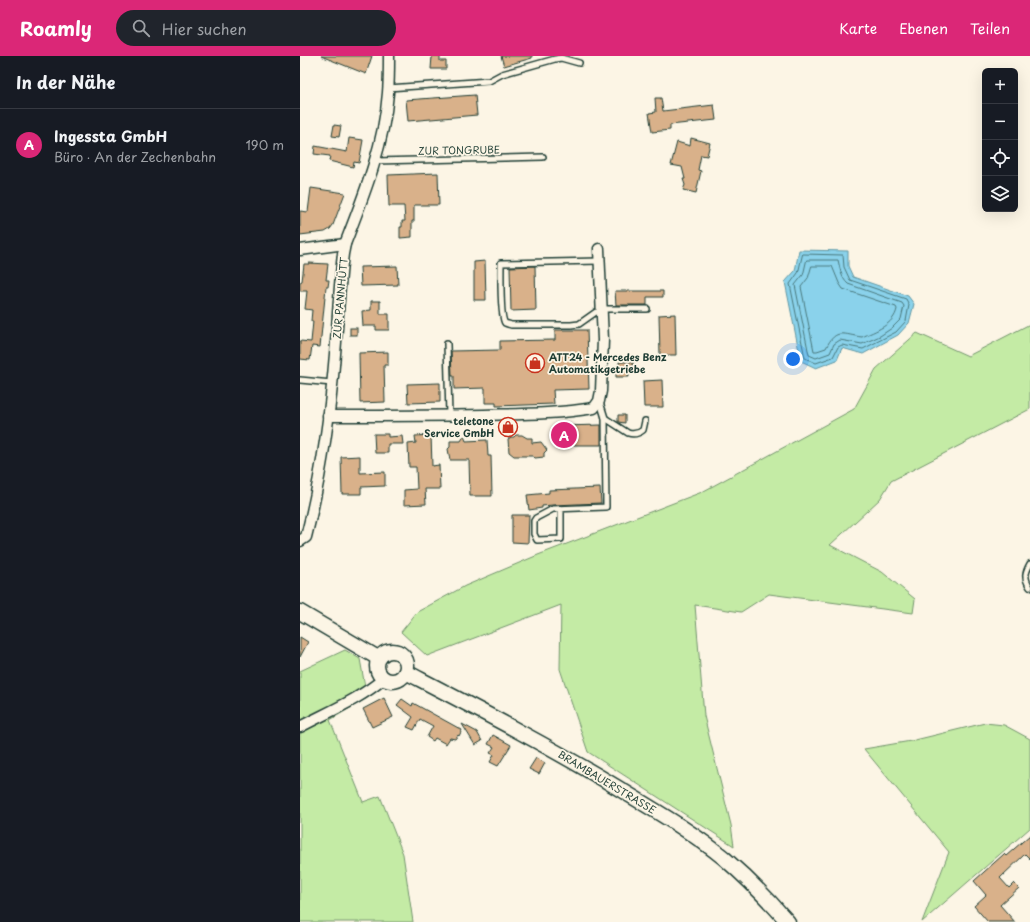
<!DOCTYPE html>
<html lang="de">
<meta charset="utf-8">
<style>
body{margin:0;font-family:"Playpen Sans",sans-serif;background:#20242c;color:#f1f3f6}
.controls{position:absolute;right:12px;top:12px;display:grid;overflow:hidden;border-radius:6px;box-shadow:0 4px 16px #0002}
.controls button{width:36px;height:36px;display:grid;place-items:center;padding:0;border:0;border-bottom:1px solid #363941;background:#171b24;color:#f1f3f6;font:20px sans-serif}
.you{position:absolute;left:493px;top:303px;width:14px;height:14px;margin:-10px;border:3px solid #fff;border-radius:50%;background:#1a73e8;box-shadow:0 0 0 6px #1a73e833}
.badge{display:grid;place-items:center;width:26px;height:26px;border-radius:50%;background:#db2777;color:#fff;font-size:13px;font-weight:700}
.pin{position:absolute;translate:-50% -50%;border:2px solid #fff;box-shadow:0 1px 4px #0006}
.list{margin:0;padding:0;list-style:none}
h2{display:flex;justify-content:space-between;align-items:center;height:52px;margin:0;padding:0 16px;font-size:17px}
h2 small{font-size:13px;font-weight:400;color:#9ea1a6}
.list li{display:grid;grid-template-columns:26px 1fr auto;gap:12px;align-items:center;box-sizing:border-box;height:72px;padding:0 16px;border-top:1px solid #363941}
.list b{display:block;font-size:15px;white-space:nowrap}
.list p{margin:0;font-size:13px;white-space:nowrap;color:#9ea1a6}
.list em{font-size:13px;font-style:normal;color:#9ea1a6}
.icon{flex:none;width:22px;height:22px;fill:none;stroke:currentColor;stroke-width:2;stroke-linecap:round;stroke-linejoin:round}
.map{position:relative;flex:none;width:730px;height:866px;overflow:hidden}
header{display:flex;align-items:center;gap:24px;box-sizing:border-box;height:56px;padding:0 20px;background:#db2777;color:#fff}
header strong{font-size:19px}
nav{display:flex;gap:22px;margin-inline-start:auto;font-size:14px}
.search{width:280px;height:36px;background:#20242c;display:flex;align-items:center;gap:10px;box-sizing:border-box;padding:0 14px;border-radius:22px;color:#9ea1a6;font-size:15px}
main{display:flex}
aside{flex:1;background:#171b24}
.map>svg:first-child{display:block}
.green{fill:#c4eba5;stroke:#72946c}
.water{fill:#8ad2eb;stroke:#5f96a2}
.lines{fill:none;stroke-linecap:round;stroke-linejoin:round}
.shore{stroke:#4a797d;stroke-width:1}
.building{fill:#d9b18a;stroke:#1f3d34}
.lane-casing{stroke:#1f3d34;stroke-width:8}
.street-casing{stroke:#1f3d34;stroke-width:13}
.secondary-casing{stroke:#1f3d34;stroke-width:17}
.lane{stroke:#fcf5e5;stroke-width:5}
.street{stroke:#fcf5e5;stroke-width:10}
.secondary{stroke:#fcf5e5;stroke-width:14}
.labels{text-anchor:middle;stroke-width:3.5;stroke-linejoin:round;paint-order:stroke}
.street-label{font-size:10px;fill:#1f3d34;stroke:#fcf5e5}
.poi-label{font-size:10px;font-weight:bold;fill:#1f3d34;stroke:#fcf5e5;text-anchor:start}
</style>
<header>
<strong>Roamly</strong>
<div class="search"><svg class="icon" aria-label="search" viewBox="0 0 24 24"><circle cx="10" cy="10" r="6"/><path d="M15 15l6 6"/></svg>Hier suchen</div>
<nav><a>Karte</a><a>Ebenen</a><a>Teilen</a></nav>
</header>
<main>
<aside>
<h2>In der Nähe<small></small></h2>
<ul class="list">
<li><span class="badge">A</span><div><b>Ingessta GmbH</b><p>Büro · An der Zechenbahn</p></div><em>190 m</em></li>
</ul>
</aside>
<div class="map">
<svg width="730" height="866" viewBox="0 0 730 866">
<rect width="100%" height="100%" fill="#fcf5e5"/>
<filter id="ink" filterUnits="userSpaceOnUse"><feTurbulence type="fractalNoise" baseFrequency=".025" numOctaves="2"/><feDisplacementMap in="SourceGraphic" scale="8" xChannelSelector="R" yChannelSelector="G"/><feConvolveMatrix kernelMatrix="1 2 1 2 8 2 1 2 1" color-interpolation-filters="sRGB"/></filter>
<g filter="url(#ink)">
<!-- green -->
<g class="green">
<polygon points="730,268 730,353 591,425 580,443 530,489 582,516 615,543 613,557 469,538 441,556 395,549 404,660 431,769 434,790 288,696 260,613 261,549 127,600 101,576 117,556 165,530 238,499 402,436 554,353 576,313 617,277 668,300"/>
<polygon points="45,594 60,603 67,642 30,664 63,746 80,740 103,798 113,866 0,866 0,615"/>
<polygon points="685,667 704,669 730,683 730,772 622,866 649,796 564,693 611,685"/>
</g>
<!-- water -->
<polygon class="water" points="499,194 548,195 548,210 553,221 608,240 614,248 609,267 598,279 563,298 542,292 537,304 516,312 501,305 485,226 495,215"/>
<g class="lines">
<!-- shore -->
<g class="shore">
<polygon points="503,198 543,199 544,211 550,224 606,243 609,249 606,265 596,276 563,293 542,289 538,291 533,301 516,307 505,302 490,228 498,217"/>
<path d="M507,204h31c2,8 3,18 10,24l54,19 2,3 -3,13 -9,9 -12,8 -18,8 -22,-4 -6,4 -4,9 -14,5 -7,-3 -14,-70 8,-10z"/>
<path d="M512,210h20l7,17 4,6 53,18 1,2c-3,16 -22,22 -35,28 -18,-2 -26,-10 -36,11l-9,3h-3l-13,-64 7,-9z"/>
</g>
</g>
<!-- building -->
<g class="building">
<polygon points="21,0 72,0 66,18"/>
<polygon points="132,0 140,0 140,5 146,5 146,13 131,13"/>
<polygon points="201,0 232,0 232,2 204,10"/>
<polygon points="175,39 177,59 108,65 106,44"/>
<polygon points="355,42 361,42 363,55 414,49 416,64 370,69 370,74 352,76 349,57 356,56"/>
<polygon points="34,69 41,70 39,81 32,80"/>
<polygon points="49,82 63,84 59,107 54,106 53,111 29,105 30,100 14,98 15,90 47,96"/>
<polygon points="391,82 410,87 407,100 401,99 398,114 401,115 396,137 383,134 385,129 383,123 385,123 382,111 371,109 377,86 390,90"/>
<polygon points="138,117 139,149 114,149 114,165 112,165 112,181 100,182 100,171 102,171 102,165 105,165 104,150 89,150 88,119"/>
<polygon points="11,132 45,137 33,169 30,173 25,176 0,179 0,155 8,156"/>
<polygon points="185,205 186,244 174,244 174,206"/>
<polygon points="9,207 28,208 26,224 29,224 28,231 26,231 20,291 12,290 10,304 0,303 0,285 11,286 12,276 13,265 11,265 12,254 5,253 7,235 0,235 0,226 2,225 4,208 9,208"/>
<polygon points="97,210 98,229 61,230 60,211"/>
<polygon points="235,210 236,254 211,255 210,211"/>
<polygon points="315,235 363,235 363,241 347,241 347,249 316,249"/>
<polygon points="71,245 80,245 80,258 89,258 89,274 76,274 76,270 63,270 62,255 71,254"/>
<polygon points="375,258 376,299 360,299 359,259"/>
<rect x="50" y="272" width="7" height="7"/>
<polygon points="255,274 287,274 289,333 253,334 254,348 196,350 196,347 185,347 185,332 154,333 154,320 152,320 151,295 200,294 200,285 255,284"/>
<polygon points="88,296 88,309 84,309 85,346 60,347 59,297"/>
<polygon points="319,306 333,306 333,313 328,313 329,321 316,321 316,314 319,314"/>
<polygon points="362,324 363,351 344,351 343,325"/>
<polygon points="140,327 140,346 108,347 107,328"/>
<polygon points="318,359 325,359 325,367 318,366"/>
<polygon points="301,369 301,389 272,389 272,387 257,388 256,373 261,373 261,370"/>
<polygon points="74,378 88,378 88,381 102,380 103,388 88,388 88,397 75,397"/>
<polygon points="131,379 132,410 139,409 140,433 125,433 126,448 104,449 104,434 117,433 116,411 109,411 108,388 116,387 115,380"/>
<polygon points="216,379 222,379 227,382 232,382 232,387 241,386 247,394 244,397 244,401 235,402 233,400 214,400 209,396 208,383 211,381 214,381"/>
<polygon points="164,380 166,385 187,384 188,400 191,400 192,440 170,440 169,404 150,404 148,393 150,391 150,385 161,385"/>
<polygon points="60,400 60,417 85,416 85,430 61,431 61,438 42,438 41,401"/>
<polygon points="300,432 301,447 253,449 242,450 242,452 229,454 227,439 249,437 249,434"/>
<polygon points="212,459 229,459 228,487 212,486"/>
<polygon points="0,581 8,586 0,601"/>
<polygon points="84,642 93,661 72,671 63,653"/>
<polygon points="102,643 112,650 113,647 162,674 159,680 158,679 155,683 150,682 146,688 135,682 133,685 127,681 133,670 120,663 114,674 107,671 113,661 97,649"/>
<polygon points="162,668 177,676 182,685 175,689"/>
<polygon points="193,679 211,689 198,710 190,706 194,699 190,697 194,691 188,688"/>
<polygon points="236,702 245,707 239,718 229,713"/>
<polygon points="730,779 730,803 725,798 700,822 709,832 714,827 719,832 700,849 715,866 688,866 674,850 686,839 674,825 704,798 706,800"/>
</g>
<g class="lines">
<!-- lane casing -->
<g class="lane-casing">
<g id="lane">
<polyline points="88,32 189,25 202,18 255,3 261,2 279,7"/>
<polyline points="75,105 243,101"/>
<path d="M300,205l-99,2c0,10 -1,55 4,60 2,1 4,1 6,2h60l8,-1 17,-12h6"/>
<polyline points="302,253 347,253"/>
<polyline points="147,288 149,359"/>
<polyline points="0,324 32,327"/>
<path d="M305,362l23,15c6,2 10,1 15,-3l2,-9"/>
<polyline points="261,453 261,483 237,484 234,478 234,465 236,462 253,453 306,451 305,362 300,346"/>
<path d="M730,508c-5,9 -6,14 0,23"/>
</g>
</g>
<!-- street casing -->
<g class="street-casing">
<g id="street">
<polyline points="0,194 45,188"/>
<path d="M28,360c52,0 104,0 156,-1 37,-1 74,-1 110,-7l5,-7 2,-10 2,-51 -4,-91"/>
<path d="M0,485l6,-4c15,-59 24,-122 29,-183 3,-33 4,-66 8,-100l2,-10c19,-49 39,-98 43,-151 1,-12 1,-25 1,-37"/>
<path d="M0,671c28,-15 60,-28 83,-48"/>
</g>
</g>
<!-- secondary casing -->
<g class="secondary-casing">
<g id="secondary">
<polyline points="0,556 78,602"/>
<circle cx="92" cy="610" r="15"/>
<path d="M106,616c71,37 143,74 212,116 36,22 73,43 106,70 22,19 44,41 64,64"/>
</g>
</g>
<!-- lane -->
<use href="#lane" class="lane"/>
<!-- street -->
<use href="#street" class="street"/>
<!-- secondary -->
<use href="#secondary" class="secondary"/>
</g>
</g>
<!-- icons -->
<defs>
<g id="shop-ring" transform="scale(1)"><circle r="9.5" fill="#fcf5e5" stroke="#c8321e" stroke-width="1.5"/><path d="M-5-2.5h2.3a2.7 3.5 0 0 1 5.4 0H5L5.5 6h-11ZM-1.5-2.5h3a1.5 2.3 0 0 0-3 0Z" fill="#c8321e"/></g>
</defs>
<g fill-rule="evenodd">
<use href="#shop-ring" x="235" y="307"/>
<use href="#shop-ring" x="208" y="371"/>
</g>
<g class="labels">
<!-- street labels -->
<g class="street-label">
<text transform="translate(159 94) rotate(-1)" y="4">ZUR TONGRUBE</text>
<text transform="translate(40 242) rotate(-85)" y="4">ZUR PANNHÜTT</text>
<text transform="translate(307 726) rotate(31)" y="4">BRAMBAUERSTRASSE</text>
</g>
<!-- poi labels -->
<g class="poi-label">
<text x="249" y="305">ATT24 - Mercedes Benz<tspan x="249" dy="12">Automatikgetriebe</tspan></text>
<text x="194" y="369" text-anchor="end">teletone<tspan x="194" dy="12">Service GmbH</tspan></text>
</g>
</g>
</svg>
<div class="controls">
<button>+</button>
<button>−</button>
<button><svg class="icon" aria-label="locate" viewBox="0 0 24 24"><circle cx="12" cy="12" r="6"/><path d="M12 2v4M12 18v4M2 12h4M18 12h4"/></svg></button>
<button><svg class="icon" aria-label="layers" viewBox="0 0 24 24"><path d="M12 4l9 5-9 5-9-5zM3 14l9 5 9-5"/></svg></button>
</div>
<div class="you"></div>
<div class="pin badge" style="left:264px;top:379px">A</div>
</div>
</main>
